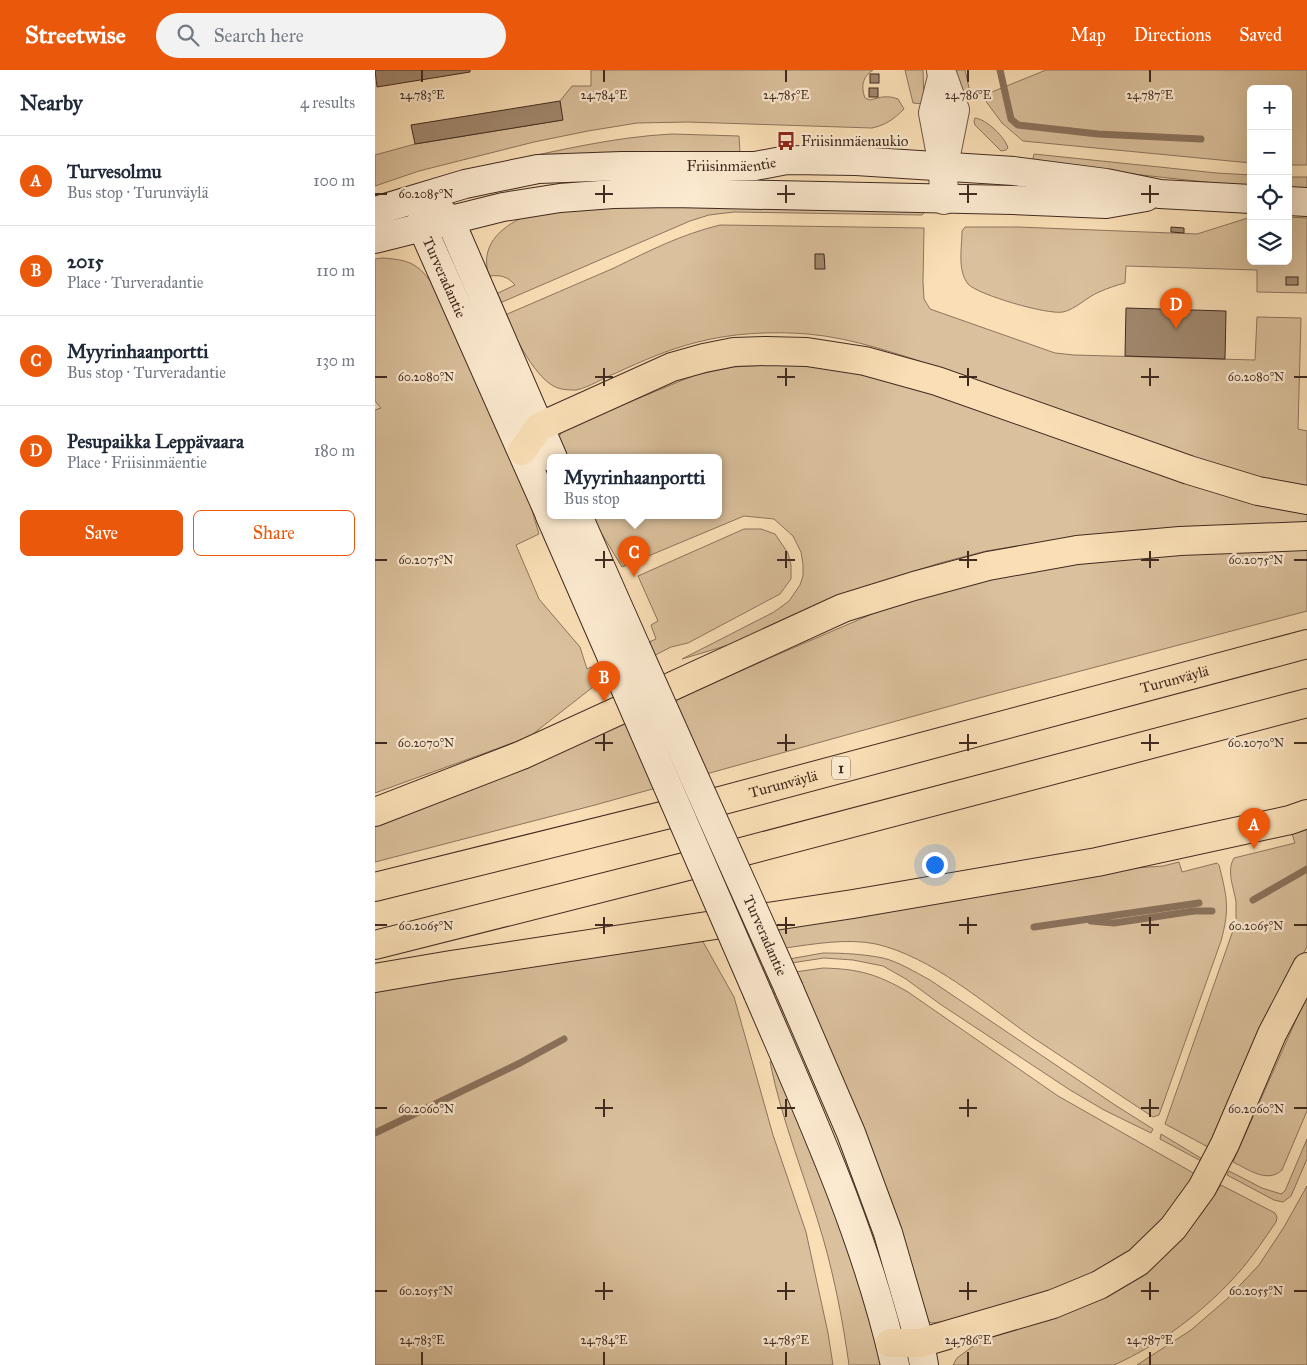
<!DOCTYPE html>
<meta charset="utf-8">
<style>
body{margin:0;font-family:"IM FELL Great Primer",serif;background:#f2f2f3;color:#1f2937}
.controls{position:absolute;right:15px;top:15px;display:grid;overflow:hidden;border-radius:8px;box-shadow:0 5px 20px #0002}
.controls button{width:45px;height:45px;display:grid;place-items:center;padding:0;border:0;border-bottom:1px solid #e0e1e3;background:#fff;color:#1f2937;font:25px sans-serif}
.you{position:absolute;left:559px;top:794px;width:18px;height:18px;margin:-12px;border:4px solid #fff;border-radius:50%;background:#1a73e8;box-shadow:0 0 0 8px #1a73e833}
.badge{display:grid;place-items:center;width:32px;height:32px;border-radius:50%;background:#ea580c;color:#fff;font-size:16px;font-weight:700}
.pin{position:absolute;translate:-50% -41px;filter:drop-shadow(0 1px 2px #0008)}
.pin::after{content:'';position:absolute;top:26px;width:18px;height:15px;background:inherit;clip-path:polygon(0 0,100% 0,50% 100%)}
.popup{position:absolute;left:172px;top:384px;width:175px;height:65px;box-sizing:border-box;display:grid;place-content:center;border-radius:8px;background:#fff;filter:drop-shadow(0 1px 4px #0005);font-size:16px;white-space:nowrap;color:#747a83}
.popup b{font-size:19px;color:#1f2937}
.popup::after{content:'';position:absolute;left:50%;top:100%;margin-left:-10px;border:10px solid transparent;border-top-color:#fff}
.list{margin:0;padding:0;list-style:none}
h2{display:flex;justify-content:space-between;align-items:center;height:65px;margin:0;padding:0 20px;font-size:21px}
h2 small{font-size:16px;font-weight:400;color:#747a83}
.list li{display:grid;grid-template-columns:32px 1fr auto;gap:15px;align-items:center;box-sizing:border-box;height:90px;padding:0 20px;border-top:1px solid #e0e1e3}
.list b{display:block;font-size:19px;white-space:nowrap}
.list p{margin:0;font-size:16px;white-space:nowrap;color:#747a83}
.list em{font-size:16px;font-style:normal;color:#747a83}
.actions{display:flex;gap:10px;padding:15px 20px}
.actions a{flex:1;padding:11px 0;border:1px solid #ea580c;border-radius:8px;text-align:center;font-size:18px;color:#ea580c}
.actions .main{background:#ea580c;color:#fff}
.icon{flex:none;width:28px;height:28px;fill:none;stroke:currentColor;stroke-width:2;stroke-linecap:round;stroke-linejoin:round}
.map{position:relative;flex:none;width:932px;height:1295px;overflow:hidden}
header{display:flex;align-items:center;gap:30px;box-sizing:border-box;height:70px;padding:0 25px;background:#ea580c;color:#fff}
header strong{font-size:24px}
nav{display:flex;gap:28px;margin-inline-start:auto;font-size:18px}
.search{width:350px;height:45px;background:#f2f2f3;display:flex;align-items:center;gap:12px;box-sizing:border-box;padding:0 18px;border-radius:28px;color:#747a83;font-size:19px}
main{display:flex}
aside{flex:1;background:#fff}
.map>svg:first-child{display:block}
.green{fill:#dac09c;stroke:#8d755e}
.lines{fill:none;stroke-linecap:round;stroke-linejoin:round}
.stream{stroke:#8a715b;stroke-width:7}
.building{fill:#a1886e;stroke:#402a1f}
.tertiary-casing{stroke:#6e5745;stroke-width:30}
.secondary-casing{stroke:#402a1f;stroke-width:30}
.motorway-casing{stroke:#402a1f;stroke-width:30}
.tertiary{stroke:#fcead0;stroke-width:28}
.secondary{stroke:#fcead0;stroke-width:28}
.motorway{stroke:#fadfb6;stroke-width:28}
.secondary-bridge-casing{stroke:#402a1f;stroke-width:30;stroke-linecap:butt}
.secondary-bridge{stroke:#fcead0;stroke-width:28}
.ticks{fill:none;stroke:#402a1f;stroke-width:2}
.labels{text-anchor:middle;stroke-width:4.5;stroke-linejoin:round;paint-order:stroke}
.shield{fill:#fcead0;stroke:#786454;stroke-width:1}
.shield-label{font-size:14px;font-weight:bold;fill:#402a1f}
.poi-label{font-size:15px;fill:#402a1f;stroke:#fcead0;text-anchor:start}
.street-label{font-size:15px;fill:#402a1f;stroke:#fcead0}
.ticks-label{font-size:12px;text-anchor:middle;fill:#402a1f;stroke:#fcead0;stroke-width:4.5;stroke-linejoin:round;paint-order:stroke}
</style>
<header>
<strong>Streetwise</strong>
<div class="search"><svg class="icon" aria-label="search" viewBox="0 0 24 24"><circle cx="10" cy="10" r="6"/><path d="M15 15l6 6"/></svg>Search here</div>
<nav><a>Map</a><a>Directions</a><a>Saved</a></nav>
</header>
<main>
<aside>
<h2>Nearby<small>4 results</small></h2>
<ul class="list">
<li><span class="badge">A</span><div><b>Turvesolmu</b><p>Bus stop · Turunväylä</p></div><em>100 m</em></li>
<li><span class="badge">B</span><div><b>2015</b><p>Place · Turveradantie</p></div><em>110 m</em></li>
<li><span class="badge">C</span><div><b>Myyrinhaanportti</b><p>Bus stop · Turveradantie</p></div><em>130 m</em></li>
<li><span class="badge">D</span><div><b>Pesupaikka Leppävaara</b><p>Place · Friisinmäentie</p></div><em>180 m</em></li>
</ul>
<div class="actions"><a class="main">Save</a><a>Share</a></div>
</aside>
<div class="map">
<svg width="932" height="1295" viewBox="0 0 932 1295">
<rect width="100%" height="100%" fill="#fadfb6"/>
<filter id="stains"><feTurbulence type="fractalNoise" baseFrequency=".004" numOctaves="4"/><feColorMatrix values="0 0 0 0 .2 0 0 0 0 .09 0 0 0 0 .02 0 0 0 .5 -.17"/></filter>
<radialGradient id="worn" r=".72"><stop offset=".6" stop-color="#630" stop-opacity="0"/><stop offset="1" stop-color="#630" stop-opacity=".3"/></radialGradient>
<!-- green -->
<g class="green">
<path d="M216,0h282c-11,7 -12,17 -8,28l5,2c11,-3 17,-5 28,-1l6,10c-10,10 -18,16 -32,19l-184,-6 -51,1 -49,8 -54,11 -115,29 -44,15v-31l40,-11 147,-24 -2,-19 12,-15h19z"/>
<polygon points="530,0 548,0 549,34 538,33"/>
<polygon points="579,0 590,0 595,22 584,23"/>
<polygon points="671,0 932,0 932,95 913,95 913,19 876,19 876,93 648,71 627,53 607,26"/>
<path d="M600,48c11,1 30,19 33,30l-2,2 -5,1 -26,-26 -1,-4z"/>
<path d="M297,64l67,2 1,17 -241,10c58,-12 114,-26 173,-29z"/>
<polygon points="659,84 842,103 876,105 876,117 657,93"/>
<polygon points="913,107 932,107 932,119 913,118"/>
<path d="M184,136h361l4,7 -2,2 -188,-3 -25,3 -19,6 -190,82 -4,-9 19,-9c-8,-9 -14,-10 -26,-9 -14,-43 35,-63 70,-70z"/>
<path d="M876,147v44h37v-44l19,1v75l-50,-1v-22l-131,-4 -1,17c-8,2 -17,5 -26,9 -12,5 -23,17 -36,20 -15,3 -85,-17 -95,-28 -11,-14 -6,-37 -6,-53l3,-4h53l179,7z"/>
<path d="M345,155l204,3 -1,54 1,17 6,10 125,44 19,2 181,5 2,-43 44,1 -3,111 9,2v57c-41,-9 -83,-19 -123,-32 -81,-26 -159,-61 -240,-87 -44,-14 -90,-31 -136,-35 -38,-3 -77,-1 -114,9 -27,7 -52,18 -78,30 -13,5 -26,14 -40,17 -5,0 -13,0 -18,-2 -22,-7 -44,-53 -53,-73 36,-16 73,-31 109,-47 37,-18 66,-33 106,-43z"/>
<path d="M7,188c35,2 37,9 58,35l77,167 22,74 -23,11 23,54 41,48 7,22 69,-30 -5,-14 7,-4 -20,-45 106,-47h17l14,5 13,19 3,12v14l-11,15 -92,49 -17,4 -78,40 -64,50 -154,56v-383l6,-2 -6,-7v-142z"/>
<path d="M393,295l53,1 53,8 433,138v12l-156,5 -69,7 -96,15 -46,12 -86,27 -119,53 -53,16 92,-47 15,-11 11,-16 3,-9v-12l-2,-12 -8,-16 -19,-17 -30,-3 -122,51 -31,-51h127v-58h-154c-4,-10 -9,-20 0,-29l131,-54 38,-8z"/>
<polygon points="932,476 932,541 604,628 220,735 0,792 0,753 83,722 539,526 699,488"/>
<path d="M932,759v118l-21,36 -76,165 -45,-24 71,-202c0,-6 0,-13 0,-20 -2,-14 -10,-31 -2,-44l61,-15 -3,-9z"/>
<path d="M804,792l3,10 35,-9 2,2c8,32 11,43 2,76l-62,174 -6,2c-40,-27 -81,-53 -121,-80 -47,-33 -100,-80 -156,-93 -29,-6 -62,0 -91,4l-10,-24 347,-55 41,-3z"/>
<polygon points="327,870 359,927 398,1065 431,1162 453,1263 458,1295 0,1295 0,917"/>
<path d="M448,883c20,0 40,1 60,5 16,4 32,14 47,22l185,125 38,24 -2,4 -47,-23 -34,-20 -130,-86 -34,-25 -23,-13 -30,-6 -29,-2 -33,5 -2,-4z"/>
<path d="M448,898c36,1 54,6 85,24l150,104 139,79c-16,23 -33,49 -55,67 -57,46 -132,60 -200,80l-11,1 -8,-8 -128,-343z"/>
<path d="M932,925v116l-25,59c-15,14 -34,-1 -49,-8z"/>
<path d="M405,986l107,309h-38c-6,-43 -14,-85 -26,-127 -17,-59 -41,-116 -53,-176z"/>
<polygon points="786,1064 829,1090 828,1092 785,1069"/>
<polygon points="932,1069 932,1089 916,1126 908,1132 899,1130 852,1105 854,1101 887,1118 906,1124 910,1121"/>
<path d="M846,1115l54,28 2,4 -1,5c-11,16 -23,34 -36,49 -34,39 -79,73 -126,94h-161l4,-7 23,-17 196,-98 23,-26z"/>
<polygon points="932,1116 932,1295 762,1295 816,1260 852,1229 884,1195 909,1157"/>
</g>
<g class="lines">
<!-- stream -->
<g class="stream">
<polyline points="625,0 636,49 643,55 723,64 826,69"/>
<polyline points="878,830 932,799"/>
<polyline points="716,851 739,853 819,841 837,841"/>
<polyline points="659,857 824,833"/>
<polyline points="0,1063 145,993 189,969"/>
</g>
</g>
<!-- building -->
<g class="building">
<polygon points="0,0 95,0 95,2 2,17"/>
<rect x="495" y="4" width="9" height="9"/>
<rect x="494" y="18" width="9" height="9"/>
<polygon points="185,31 188,50 40,74 36,55"/>
<polygon points="796,157 809,158 809,163 796,162"/>
<polygon points="440,184 449,184 450,199 440,199"/>
<rect x="911" y="207" width="12" height="8"/>
<polygon points="751,238 851,241 850,289 750,286"/>
</g>
<g class="lines">
<!-- tertiary casing -->
<g class="tertiary-casing">
<g id="tertiary">
<polyline points="566,1 580,40 571,85"/>
<polyline points="567,7 558,43 568,96 569,130"/>
</g>
</g>
<!-- secondary casing -->
<g class="secondary-casing">
<g id="secondary">
<polyline points="913,131 932,132"/>
<polyline points="61,137 75,150 178,388"/>
<path id="s1" d="M48,138l-1,19 128,288"/>
<path id="s2" d="M0,141l90,-27 73,-15 84,-3h133l32,-6 69,1 158,10 92,12 54,11 91,5"/>
<polyline points="0,169 128,137 185,128 238,124 298,123 638,130 731,134 771,127"/>
<polyline points="175,446 237,588"/>
<polyline points="203,446 261,577"/>
<polyline points="414,919 476,1063 513,1163 545,1273 549,1295"/>
<path d="M383,924c52,121 108,242 137,371"/>
</g>
</g>
<!-- motorway casing -->
<g class="motorway-casing">
<g id="motorway">
<polyline points="147,381 164,357 297,297 329,288 359,282 391,281 432,282 490,291 562,311 814,400 883,421 932,430"/>
<polyline points="0,742 147,685 468,538 539,516 613,496 702,480 805,471 932,466"/>
<path id="s3" d="M0,817l311,-77 621,-166"/>
<polyline points="0,875 321,794 932,633"/>
<polyline points="0,908 76,895 478,834 722,792 915,750 932,744"/>
<polyline points="515,1273 545,1273 678,1234 724,1215 763,1192 798,1158 827,1118 850,1074 897,964 932,897"/>
</g>
</g>
<!-- tertiary -->
<use href="#tertiary" class="tertiary"/>
<!-- secondary -->
<use href="#secondary" class="secondary"/>
<!-- motorway -->
<use href="#motorway" class="motorway"/>
<!-- secondary-bridge casing -->
<g class="secondary-bridge-casing">
<g id="secondary-bridge">
<path id="s4" d="M261,577l153,342"/>
<polyline points="237,588 383,924"/>
</g>
</g>
<!-- secondary-bridge -->
<use href="#secondary-bridge" class="secondary-bridge"/>
</g>
<!-- ticks -->
<path class="ticks" d="M47,0v12M229,0v12M411,0v12M593,0v12M775,0v12M229,115v18M411,115v18M593,115v18M775,115v18M0,124h12M220,124h18M402,124h18M584,124h18M766,124h18M229,298v18M411,298v18M593,298v18M775,298v18M0,307h12M220,307h18M402,307h18M584,307h18M766,307h18M919,307h13M229,481v17M411,481v17M593,481v17M775,481v17M0,490h12M220,490h18M402,490h18M584,490h18M766,490h18M919,490h13M229,664v17M411,664v17M593,664v17M775,664v17M0,673h12M220,673h18M402,673h18M584,673h18M766,673h18M919,673h13M229,847v17M411,847v17M593,847v17M775,847v17M0,855h12M220,855h18M402,855h18M584,855h18M766,855h18M919,855h13M229,1029v18M411,1029v18M593,1029v18M775,1029v18M0,1038h12M220,1038h18M402,1038h18M584,1038h18M766,1038h18M919,1038h13M229,1212v18M411,1212v18M593,1212v18M775,1212v18M0,1221h12M220,1221h18M402,1221h18M584,1221h18M766,1221h18M919,1221h13M47,1282v13M229,1282v13M411,1282v13M593,1282v13M775,1282v13"/>
<!-- icons -->
<defs>
<g id="bus-bare" transform="scale(1.5)"><path d="M-5-6H5V4H4V6H2V4H-2V6H-4V4H-5ZM-3.5-4V0h7V-4ZM-3.5 1.2v1.5H-2V1.2ZM2 1.2v1.5H3.5V1.2Z" fill="#8f2418" stroke="#fcead0" stroke-width="2.5" paint-order="stroke"/></g>
</defs>
<g fill-rule="evenodd">
<use href="#bus-bare" x="411" y="71"/>
</g>
<g class="labels">
<!-- shield labels -->
<rect class="shield" x="457" y="686.5" width="18" height="23" rx="4"/>
<g class="shield-label">
<text x="466" y="703">1</text>
</g>
<!-- poi labels -->
<g class="poi-label">
<text x="426" y="76">Friisinmäenaukio</text>
</g>
<!-- street labels -->
<g class="street-label">
<text dy="5" stroke="none"><textPath href="#s2" startOffset="362">Friisinmäentie</textPath></text>
<text dy="5" stroke="none"><textPath href="#s1" startOffset="74">Turveradantie</textPath></text>
<text dy="5" stroke="none"><textPath href="#s3" startOffset="826">Turunväylä</textPath></text>
<text dy="5" stroke="none"><textPath href="#s3" startOffset="421">Turunväylä</textPath></text>
<text dy="5" stroke="none"><textPath href="#s4" startOffset="316">Turveradantie</textPath></text>
</g>
</g>
<g class="ticks-label">
<text x="47" y="29">24.783°E</text>
<text x="229" y="29">24.784°E</text>
<text x="411" y="29">24.785°E</text>
<text x="593" y="29">24.786°E</text>
<text x="775" y="29">24.787°E</text>
<text x="51" y="128">60.2085°N</text>
<text x="51" y="311">60.2080°N</text>
<text x="881" y="311">60.2080°N</text>
<text x="51" y="494">60.2075°N</text>
<text x="881" y="494">60.2075°N</text>
<text x="51" y="677">60.2070°N</text>
<text x="881" y="677">60.2070°N</text>
<text x="51" y="860">60.2065°N</text>
<text x="881" y="860">60.2065°N</text>
<text x="51" y="1043">60.2060°N</text>
<text x="881" y="1043">60.2060°N</text>
<text x="51" y="1225">60.2055°N</text>
<text x="881" y="1225">60.2055°N</text>
<text x="47" y="1274">24.783°E</text>
<text x="229" y="1274">24.784°E</text>
<text x="411" y="1274">24.785°E</text>
<text x="593" y="1274">24.786°E</text>
<text x="775" y="1274">24.787°E</text>
</g>
<rect width="100%" height="100%" filter="url(#stains)"/>
<rect width="100%" height="100%" fill="url(#worn)"/>
</svg>
<div class="controls">
<button>+</button>
<button>−</button>
<button><svg class="icon" aria-label="locate" viewBox="0 0 24 24"><circle cx="12" cy="12" r="6"/><path d="M12 2v4M12 18v4M2 12h4M18 12h4"/></svg></button>
<button><svg class="icon" aria-label="layers" viewBox="0 0 24 24"><path d="M12 4l9 5-9 5-9-5zM3 14l9 5 9-5"/></svg></button>
</div>
<div class="you"></div>
<div class="pin badge" style="left:879px;top:779px">A</div>
<div class="pin badge" style="left:229px;top:632px">B</div>
<div class="pin badge" style="left:259px;top:507px">C</div>
<div class="popup"><b>Myyrinhaanportti</b>Bus stop</div>
<div class="pin badge" style="left:801px;top:259px">D</div>
</div>
</main>
